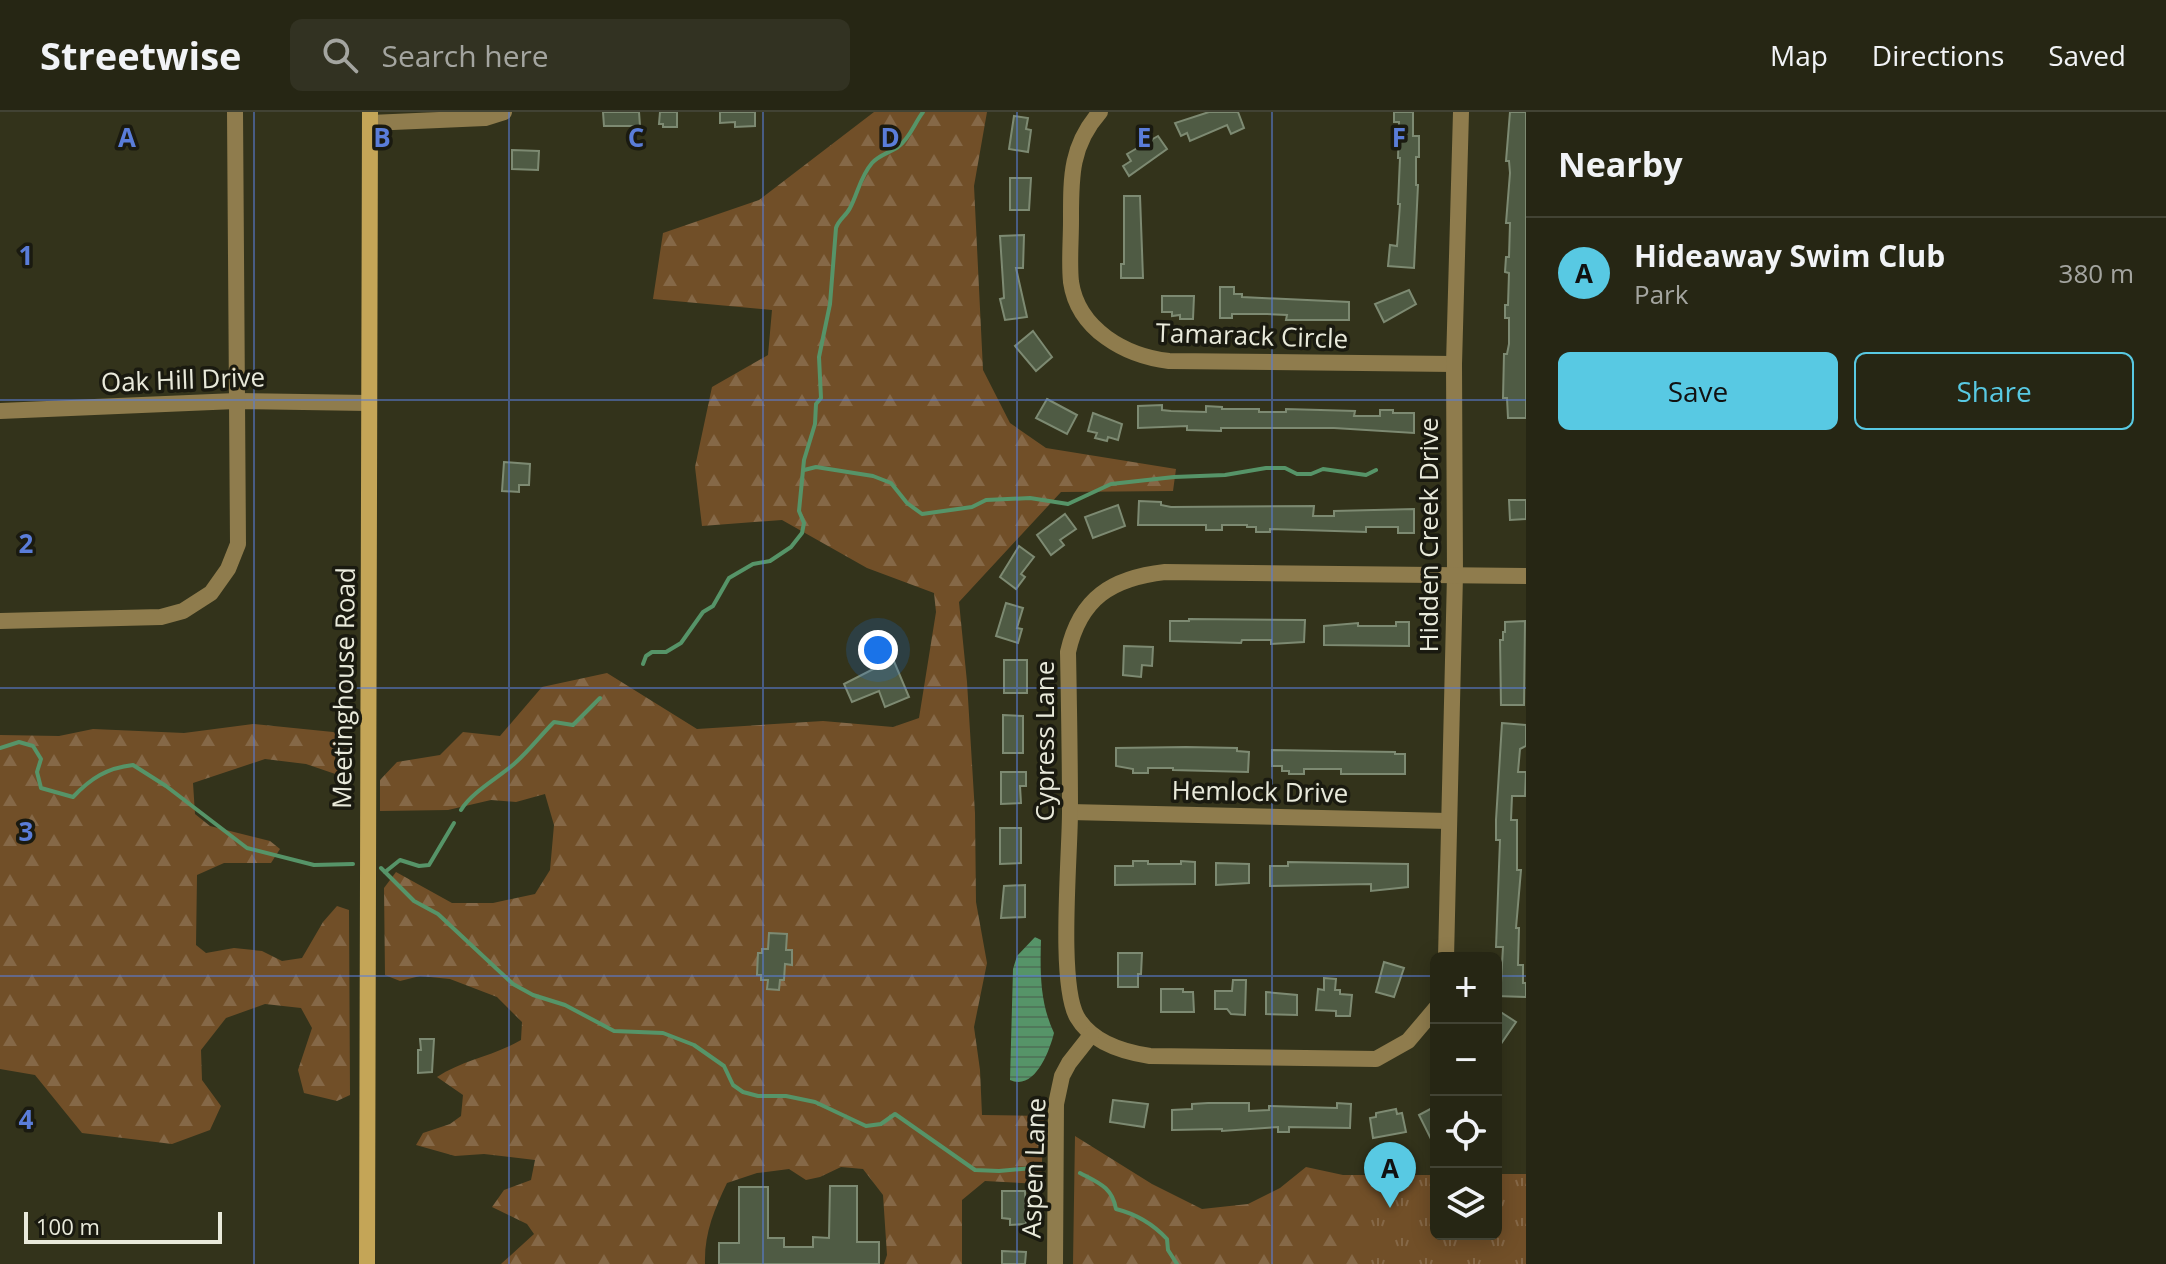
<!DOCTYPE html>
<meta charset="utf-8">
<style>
body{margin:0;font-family:"Open Sans",sans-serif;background:#323222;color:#f1f3f6}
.controls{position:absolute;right:24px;bottom:24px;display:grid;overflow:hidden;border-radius:12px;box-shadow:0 4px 20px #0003}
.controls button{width:72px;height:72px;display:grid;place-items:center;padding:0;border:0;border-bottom:2px solid #424334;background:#262614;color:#f1f3f6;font:40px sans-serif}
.scale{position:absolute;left:24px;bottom:20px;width:198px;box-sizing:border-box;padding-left:8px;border:4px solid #e9eadb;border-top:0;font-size:22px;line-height:28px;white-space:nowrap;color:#e9eadb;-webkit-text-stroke:6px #1a1a10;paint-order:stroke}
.you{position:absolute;left:878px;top:538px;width:28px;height:28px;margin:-20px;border:6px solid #fff;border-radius:50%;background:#1a73e8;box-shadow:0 0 0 12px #1a73e833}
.badge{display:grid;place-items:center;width:52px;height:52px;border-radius:50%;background:#58c9e3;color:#111;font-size:26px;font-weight:700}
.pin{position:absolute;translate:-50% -66px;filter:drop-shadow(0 2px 4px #0008)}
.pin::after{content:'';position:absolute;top:42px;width:28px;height:24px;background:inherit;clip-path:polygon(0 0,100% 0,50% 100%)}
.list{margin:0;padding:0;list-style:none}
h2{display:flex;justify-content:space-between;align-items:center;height:104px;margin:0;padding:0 32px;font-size:34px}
h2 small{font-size:26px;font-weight:400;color:#a4a5a0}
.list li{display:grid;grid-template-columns:52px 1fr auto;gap:24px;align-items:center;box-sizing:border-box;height:112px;padding:0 32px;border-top:2px solid #424334}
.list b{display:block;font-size:30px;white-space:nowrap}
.list p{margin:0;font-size:26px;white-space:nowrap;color:#a4a5a0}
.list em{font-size:26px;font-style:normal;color:#a4a5a0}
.actions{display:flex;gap:16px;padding:24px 32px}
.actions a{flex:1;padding:18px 0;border:2px solid #58c9e3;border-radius:12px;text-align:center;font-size:28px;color:#58c9e3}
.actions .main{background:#58c9e3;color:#111}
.icon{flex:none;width:44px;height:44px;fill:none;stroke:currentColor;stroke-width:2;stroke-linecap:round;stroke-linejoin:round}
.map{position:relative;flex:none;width:1526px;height:1152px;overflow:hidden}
header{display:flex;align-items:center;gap:48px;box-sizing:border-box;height:112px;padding:0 40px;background:#262614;border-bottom:2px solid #424334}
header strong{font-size:38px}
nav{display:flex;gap:44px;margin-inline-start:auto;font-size:28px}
.search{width:560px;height:72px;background:#323222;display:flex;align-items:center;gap:20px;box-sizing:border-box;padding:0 28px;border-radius:12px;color:#a4a5a0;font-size:30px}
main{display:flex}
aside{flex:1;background:#262614}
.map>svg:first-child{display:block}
.grass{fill:url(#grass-tufts)}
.forest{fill:url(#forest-firs)}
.water{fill:url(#water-rules)}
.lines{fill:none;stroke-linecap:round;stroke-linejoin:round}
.stream{stroke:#569468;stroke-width:4}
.building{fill:#4f5b44;stroke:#7d8a72;stroke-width:2}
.street{stroke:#8f7c4d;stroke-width:16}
.secondary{stroke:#c4a557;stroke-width:16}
.grid{fill:none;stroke:#5a7dd9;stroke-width:2;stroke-opacity:0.55}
.labels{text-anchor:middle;stroke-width:7;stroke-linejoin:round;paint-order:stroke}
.street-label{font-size:26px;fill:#e9eadb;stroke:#1a1a10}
.grid-label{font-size:26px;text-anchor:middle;font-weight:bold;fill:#5a7dd9;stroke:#1a1a10;stroke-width:7;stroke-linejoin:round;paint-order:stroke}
</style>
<header>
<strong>Streetwise</strong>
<div class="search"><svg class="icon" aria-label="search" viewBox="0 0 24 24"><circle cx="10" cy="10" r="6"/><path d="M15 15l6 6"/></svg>Search here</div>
<nav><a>Map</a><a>Directions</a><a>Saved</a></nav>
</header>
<main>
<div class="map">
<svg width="1526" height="1152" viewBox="0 0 1526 1152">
<defs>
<pattern id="grass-tufts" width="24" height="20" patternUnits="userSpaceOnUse" patternTransform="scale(2)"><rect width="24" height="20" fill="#714f28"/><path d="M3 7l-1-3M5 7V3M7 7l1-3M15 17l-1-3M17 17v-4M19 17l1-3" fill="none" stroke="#856847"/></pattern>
<pattern id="forest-firs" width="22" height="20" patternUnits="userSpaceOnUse" patternTransform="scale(2)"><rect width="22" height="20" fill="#714f28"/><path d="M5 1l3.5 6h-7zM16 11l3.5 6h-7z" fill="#856847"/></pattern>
<pattern id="water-rules" width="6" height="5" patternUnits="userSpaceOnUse" patternTransform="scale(2)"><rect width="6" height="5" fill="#569468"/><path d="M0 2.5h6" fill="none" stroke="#50795b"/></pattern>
</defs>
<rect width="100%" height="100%" fill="#33331b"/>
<!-- grass -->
<polygon class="grass" points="1496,1062 1526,1062 1526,1152 1346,1152 1343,1063 1436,1063 1436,1122 1496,1122"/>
<!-- forest -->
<g class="forest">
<path d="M874,0h113l-13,74 9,184 27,53 36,25 130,21 -3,22 -112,1 -102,110 8,80 8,131 1,89 11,61 -13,64 6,43 2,45 62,1 -3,68 -56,-3 -23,19v64h-78l3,-9 -4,-60 -20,-26 -22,-2 -21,10 -14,3 -17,-11 -32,4 -30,10c-13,27 -23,51 -22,81h-204l33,-30 -7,-10 -35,-17 12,-17 27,-10 4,-20 -51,-6 -29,2 -39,-11 7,-12 27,-9 11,-8 2,-21 -26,-18c26,-17 57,-21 84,-37l1,-18 -25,-25 -47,-18 -30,-3 -20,5 -15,-6 -1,-87 12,-16 56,31h41l42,-9 15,-24 4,-45 -9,-31 -29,8 -25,-2 -43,10 -68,1v-31l17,-18 43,-7 23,-23 37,4 42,-49 65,-14 90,56 126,-8 70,6 26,-9 17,-106 -2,-19 -67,-25 -85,-48 -80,6 -7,-59 17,-80 56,-32 4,-45 -119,-11 10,-66 96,-33z"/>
<polygon points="253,612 333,620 347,625 347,666 306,652 265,647 193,671 195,702 210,714 270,729 280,737 271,751 224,751 197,763 196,833 206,841 234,836 262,839 282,849 302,846 323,810 337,794 349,798 350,983 337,989 304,981 298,958 312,916 301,896 265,892 226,906 201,938 202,968 221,994 210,1018 172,1032 82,1021 35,963 0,957 0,623 59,624 93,617 184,621"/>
<polygon points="1075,1024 1152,1072 1202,1097 1248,1092 1280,1076 1306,1055 1343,1063 1363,1063 1363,1152 1073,1152"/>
</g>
<!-- water -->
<path class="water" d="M1035,825l6,3c-1,33 -1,63 13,93 -5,20 -20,58 -44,47l3,-111 4,-13z"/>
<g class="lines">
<!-- stream -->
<g class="stream">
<polyline points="804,358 816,355 873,364 891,371 907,391 922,402 972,395 986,388 1030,386 1068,392 1111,372 1174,365 1225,363 1266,356 1285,356 1297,362 1311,362 1323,357 1366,363 1376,358"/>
<path d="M643,552l3,-8 6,-4h14l15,-9 22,-31 10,-6 16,-28 24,-14 17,-3 21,-14 11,-14 2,-10 -5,-12 5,-51 11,-36 1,-20 5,-6 -2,-41 11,-53 6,-76c3,-9 10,-12 14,-20 8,-15 10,-31 22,-45 7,-8 17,-10 26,-16 12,-9 16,-23 25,-35"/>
<path d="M0,636l19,-6 14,4 8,13 -4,13 4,16 32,9c18,-19 34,-29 60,-32l33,21 81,62 67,17 39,-1"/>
<path d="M461,698c11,-18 37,-32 53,-46 15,-13 26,-28 40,-42l19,3 27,-27"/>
<polyline points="381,756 414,789 438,802 513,872 533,883 565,893 614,919 663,921 694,933 724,954 733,973 743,980 758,984 786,984 815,990 866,1014 881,1012 895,1002 975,1058 999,1059 1032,1056"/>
<polyline points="385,760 400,748 419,754 429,753 454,711"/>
<path d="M1080,1061c19,10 32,14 36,36 20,5 37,15 51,30l1,11 9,14"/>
</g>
</g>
<!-- building -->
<g class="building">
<polygon points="603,0 639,0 640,14 604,14"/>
<polygon points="660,0 677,0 677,15 663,15 663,12 659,12"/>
<polygon points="720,0 755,0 755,14 735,15 735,10 720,11"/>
<polygon points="1209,0 1238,0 1244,16 1231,22 1227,13 1190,29 1187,21 1181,24 1175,11"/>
<polygon points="1394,0 1413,0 1413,24 1419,24 1419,45 1416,45 1416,73 1418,73 1414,156 1388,154 1390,133 1397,134 1400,92 1398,92 1400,46 1398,46 1399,10 1394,10"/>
<polygon points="1510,0 1526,0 1526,306 1508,306 1507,286 1503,286 1504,242 1507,242 1509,232 1509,206 1505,206 1505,193 1508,193 1509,161 1505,160 1506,145 1509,145 1510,111 1506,111 1510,61 1509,49 1506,49"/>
<polygon points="1014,4 1028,6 1026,17 1031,18 1028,40 1009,37"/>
<polygon points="1158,24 1167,37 1129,64 1123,54 1131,49 1127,42"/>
<polygon points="512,38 539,39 538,58 512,57"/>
<polygon points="1010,66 1031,66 1029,98 1010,98"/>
<polygon points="1124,84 1140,84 1143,166 1121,166 1121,152 1124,152"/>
<polygon points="1024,123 1023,156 1016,156 1027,205 1005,208 1000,187 1004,186 1000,124"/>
<polygon points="1220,175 1234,175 1234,182 1242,182 1242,185 1349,190 1349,208 1286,208 1287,203 1267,202 1232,202 1232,206 1220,206"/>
<polygon points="1409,178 1416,192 1384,210 1375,192"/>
<polygon points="1162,184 1194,184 1193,207 1180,207 1180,203 1172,204 1172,200 1162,200"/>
<polygon points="1033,219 1052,245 1036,259 1015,234"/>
<polygon points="1047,287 1077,303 1067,322 1036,306"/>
<polygon points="1162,293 1162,298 1171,299 1206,300 1206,294 1222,295 1222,297 1259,297 1259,300 1286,300 1286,297 1355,299 1354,304 1380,304 1380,298 1393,298 1393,301 1414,301 1414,321 1334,316 1221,316 1221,319 1187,318 1187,314 1138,316 1138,294"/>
<polygon points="1093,301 1122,312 1118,328 1108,325 1107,329 1095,326 1097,321 1088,319"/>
<polygon points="504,350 530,352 529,373 519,373 519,380 502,379"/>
<polygon points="1509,388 1526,388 1526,407 1510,408"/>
<polygon points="1139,389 1161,390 1161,393 1171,395 1314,394 1313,404 1334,404 1334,399 1414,397 1414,421 1398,421 1398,415 1366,415 1366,420 1270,417 1270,420 1256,420 1256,415 1247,415 1247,413 1222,413 1222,418 1206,418 1206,413 1138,413"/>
<polygon points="1118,393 1125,414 1093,426 1085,405"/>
<polygon points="1065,402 1076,417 1060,428 1064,433 1051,443 1037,423"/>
<polygon points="1019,434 1034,445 1021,462 1025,465 1016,477 1000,465"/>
<polygon points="1006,491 1023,496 1017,516 1022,517 1018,531 996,524"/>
<polygon points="1189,507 1305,508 1304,530 1271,532 1271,528 1242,528 1241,531 1170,529 1170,509 1189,509"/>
<polygon points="1525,509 1524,593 1501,593 1500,528 1503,528 1503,520 1505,520 1505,510"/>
<polygon points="1396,510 1409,510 1409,534 1324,533 1324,514 1358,511 1358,514 1396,514"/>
<polygon points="1124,534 1153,535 1152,554 1142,553 1141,565 1123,563"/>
<polygon points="893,547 909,585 885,595 879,579 852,590 844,572"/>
<rect x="1004" y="548" width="23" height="33"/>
<polygon points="1003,603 1023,604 1023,641 1003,641"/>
<polygon points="1502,611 1526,613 1526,634 1520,637 1518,660 1526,660 1525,684 1512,684 1511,708 1517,708 1517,758 1521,758 1516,816 1519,816 1518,853 1523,853 1523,871 1526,871 1526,885 1496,884 1496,870 1501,871 1503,835 1496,835 1500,728 1496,728 1496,708"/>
<polygon points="1186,635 1237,636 1237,639 1249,640 1248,660 1173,658 1173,656 1148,656 1148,661 1133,661 1133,657 1116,654 1116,636"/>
<polygon points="1272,638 1395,640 1395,642 1405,642 1405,662 1341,662 1341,657 1304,657 1304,662 1289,662 1289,659 1282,659 1282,654 1272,654"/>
<polygon points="1001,660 1026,660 1026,674 1020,674 1021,691 1001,692"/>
<polygon points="1000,716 1021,716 1021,751 1000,752"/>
<polygon points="1133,749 1148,749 1148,752 1181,752 1181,749 1195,750 1195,772 1115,773 1115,754 1133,754"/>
<polygon points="1288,750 1408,752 1408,775 1371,779 1371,772 1270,774 1270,754 1288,754"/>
<polygon points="1216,751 1249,752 1249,771 1216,773"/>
<polygon points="1025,773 1025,805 1001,806 1004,774"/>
<polygon points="769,821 787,822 786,838 792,838 792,853 785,852 784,868 780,868 779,878 767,877 768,868 761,868 761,863 757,863 758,841 762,841 762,837 768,837"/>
<polygon points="1118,841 1142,841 1141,862 1138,862 1138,875 1118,875"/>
<polygon points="1384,850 1404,856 1394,885 1376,880"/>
<polygon points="1324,866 1336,867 1335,878 1340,878 1340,882 1352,883 1350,904 1336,904 1336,899 1316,898 1318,877 1324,878"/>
<polygon points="1233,868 1246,868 1245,903 1231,902 1227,897 1215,897 1215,879 1232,879"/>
<polygon points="1161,877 1183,877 1183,880 1193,880 1194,900 1161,900"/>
<polygon points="1266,880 1297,883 1297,903 1266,902"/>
<polygon points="1496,897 1516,910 1496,939"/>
<polygon points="420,927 434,927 432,960 418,961 418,938 421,938"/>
<polygon points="1113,988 1148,992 1144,1015 1110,1010"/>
<polygon points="1208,991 1249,991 1249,999 1269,998 1269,994 1337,996 1337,991 1351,992 1350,1016 1289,1015 1289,1020 1278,1020 1278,1015 1222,1019 1222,1017 1172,1018 1172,998 1192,997 1192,992"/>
<polygon points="1436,994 1436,1037 1419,1003"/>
<polygon points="1396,997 1397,1002 1402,1001 1406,1020 1373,1026 1370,1006 1376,1005 1376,1001"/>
<polygon points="830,1074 857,1074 857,1130 879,1130 879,1152 719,1152 719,1131 739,1131 739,1075 768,1075 768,1126 784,1126 784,1135 813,1135 813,1125 829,1126"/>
<polygon points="1002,1079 1025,1079 1026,1112 1010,1113 1010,1107 1002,1106"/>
<polygon points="1002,1139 1026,1140 1025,1152 1002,1152"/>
</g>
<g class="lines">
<!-- street -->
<g class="street">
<path d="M1100,0c-30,34 -29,66 -29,109 0,20 -2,42 0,61 7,48 55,74 98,79l285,3"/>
<polyline points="370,11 485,6 504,0"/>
<polyline points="0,299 236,289 368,291"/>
<polyline points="0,509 161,505 183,499 211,481 228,457 238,432 235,0"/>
<polyline points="1070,700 1448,709"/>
<polyline points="1446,846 1455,463 1454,252 1461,0"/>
<path d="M1436,896l-28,33 -32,18 -226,-3c-27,-4 -58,-13 -73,-39 -19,-34 -7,-161 -7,-206 0,-53 -1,-106 -2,-159 12,-54 44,-74 97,-80l361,4"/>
<polyline points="1055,1152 1056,992 1062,964 1069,951 1091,923"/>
</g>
<!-- secondary -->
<polyline class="secondary" points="367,1152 370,0"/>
</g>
<!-- grid -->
<path class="grid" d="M254,0v1152M509,0v1152M763,0v1152M1017,0v1152M1272,0v1152M0,288h1526M0,576h1526M0,864h1436M1496,864h30"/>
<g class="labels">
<!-- street labels -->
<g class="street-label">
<text transform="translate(1252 224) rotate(2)" y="9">Tamarack Circle</text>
<text transform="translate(183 268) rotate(-2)" y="9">Oak Hill Drive</text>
<text transform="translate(1429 423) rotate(-90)" y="9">Hidden Creek Drive</text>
<text transform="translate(344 576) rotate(-89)" y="9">Meetinghouse Road</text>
<text transform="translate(1045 629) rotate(-90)" y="9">Cypress Lane</text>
<text transform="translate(1260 680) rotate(1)" y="9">Hemlock Drive</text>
<text transform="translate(1034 1056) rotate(-88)" y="9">Aspen Lane</text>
</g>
</g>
<g class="grid-label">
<text x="127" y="35">A</text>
<text x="382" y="35">B</text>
<text x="636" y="35">C</text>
<text x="890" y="35">D</text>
<text x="1144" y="35">E</text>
<text x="1399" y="35">F</text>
<text x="26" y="153">1</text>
<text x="26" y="441">2</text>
<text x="26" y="729">3</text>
<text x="26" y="1017">4</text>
</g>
</svg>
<div class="controls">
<button>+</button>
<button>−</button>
<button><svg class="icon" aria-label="locate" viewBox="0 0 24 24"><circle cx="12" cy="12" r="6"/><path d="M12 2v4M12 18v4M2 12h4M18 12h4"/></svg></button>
<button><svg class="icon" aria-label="layers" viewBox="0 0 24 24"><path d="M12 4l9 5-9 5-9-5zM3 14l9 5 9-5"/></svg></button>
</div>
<div class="scale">100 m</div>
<div class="you"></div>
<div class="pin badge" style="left:1390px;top:1096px">A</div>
</div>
<aside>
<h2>Nearby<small></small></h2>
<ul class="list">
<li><span class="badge">A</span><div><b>Hideaway Swim Club</b><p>Park</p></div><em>380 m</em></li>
</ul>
<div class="actions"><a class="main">Save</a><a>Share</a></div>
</aside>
</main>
